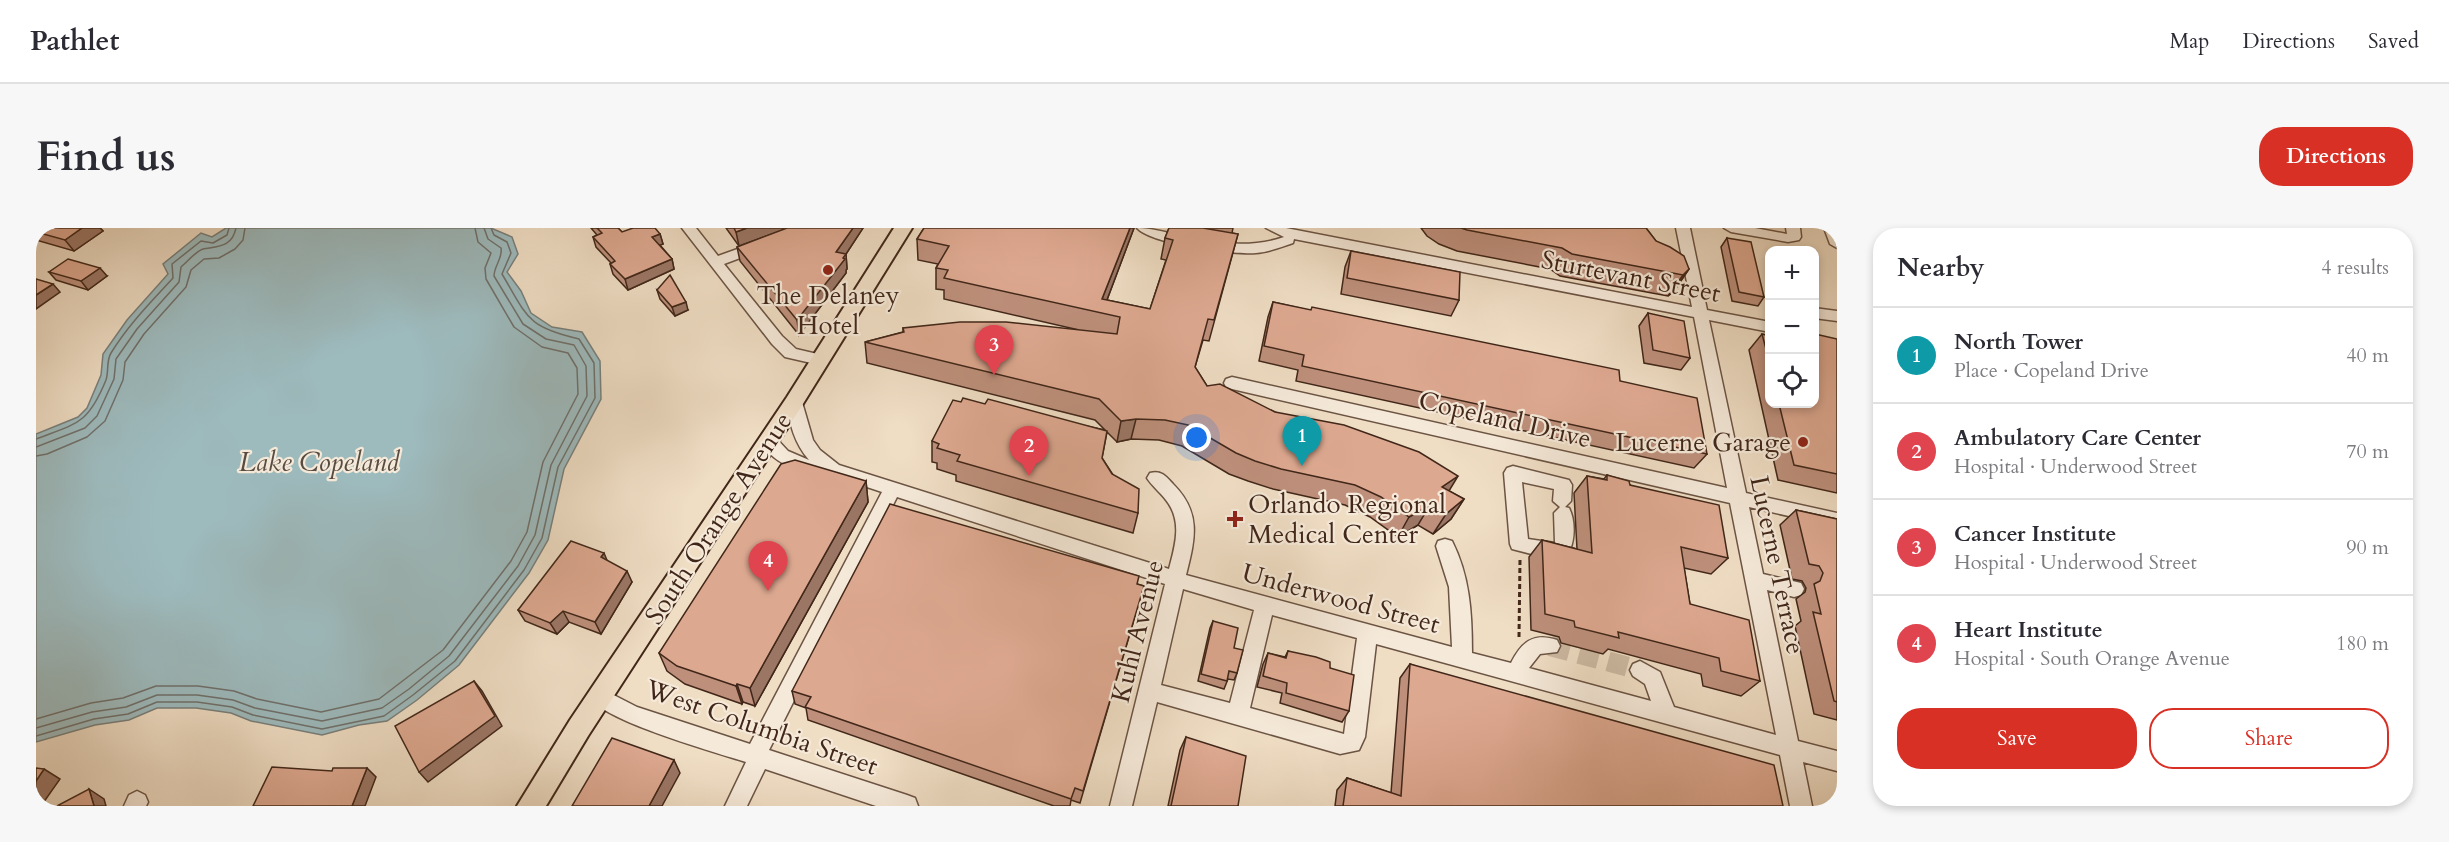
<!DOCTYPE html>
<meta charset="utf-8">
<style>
body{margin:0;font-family:Cardo,serif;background:#f7f7f7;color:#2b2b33}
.controls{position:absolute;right:18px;top:18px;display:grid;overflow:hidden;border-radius:12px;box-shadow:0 3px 9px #0003}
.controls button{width:54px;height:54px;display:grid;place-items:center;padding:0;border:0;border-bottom:2px solid #e1e1e2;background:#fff;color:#2b2b33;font:30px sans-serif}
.you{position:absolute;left:1161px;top:210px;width:21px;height:21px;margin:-15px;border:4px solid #fff;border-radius:50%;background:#1a73e8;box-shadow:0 0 0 9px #1a73e833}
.badge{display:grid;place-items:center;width:39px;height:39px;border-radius:50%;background:#d93025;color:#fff;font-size:20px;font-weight:700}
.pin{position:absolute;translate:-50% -50px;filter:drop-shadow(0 2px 3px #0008)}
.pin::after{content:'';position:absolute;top:32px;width:21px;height:18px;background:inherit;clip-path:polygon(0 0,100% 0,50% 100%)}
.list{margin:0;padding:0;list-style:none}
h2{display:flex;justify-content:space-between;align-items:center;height:78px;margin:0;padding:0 24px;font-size:26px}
h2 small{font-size:20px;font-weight:400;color:#7c7c81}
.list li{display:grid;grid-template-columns:39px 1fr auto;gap:18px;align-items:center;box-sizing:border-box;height:96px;padding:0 24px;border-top:2px solid #e1e1e2}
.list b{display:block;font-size:22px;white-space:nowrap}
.list p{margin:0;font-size:20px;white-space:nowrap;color:#7c7c81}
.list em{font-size:20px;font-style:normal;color:#7c7c81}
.actions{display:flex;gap:12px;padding:18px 24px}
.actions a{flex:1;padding:14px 0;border:2px solid #d93025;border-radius:24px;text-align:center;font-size:21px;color:#d93025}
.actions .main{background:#d93025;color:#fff}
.icon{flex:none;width:33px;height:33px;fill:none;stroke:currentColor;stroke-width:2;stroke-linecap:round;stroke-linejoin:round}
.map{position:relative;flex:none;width:1801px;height:578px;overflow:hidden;border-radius:24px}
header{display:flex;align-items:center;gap:36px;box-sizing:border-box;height:84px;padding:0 30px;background:#fff;border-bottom:2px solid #e1e1e2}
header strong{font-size:28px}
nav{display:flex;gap:33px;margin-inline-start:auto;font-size:21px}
.intro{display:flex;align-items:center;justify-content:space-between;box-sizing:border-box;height:144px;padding:0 36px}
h1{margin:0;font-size:42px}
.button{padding:15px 27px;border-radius:24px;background:#d93025;color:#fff;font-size:21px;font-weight:700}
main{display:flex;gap:36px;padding:0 36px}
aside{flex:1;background:#fff;border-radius:24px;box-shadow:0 3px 9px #0003}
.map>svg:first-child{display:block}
.water{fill:#9dbabd;stroke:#787f7b;stroke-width:1.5}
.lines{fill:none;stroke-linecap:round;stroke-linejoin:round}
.shore{stroke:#6f706b;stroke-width:1.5}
.minor-tunnel{stroke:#ccb9a2;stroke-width:20;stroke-dasharray:20 10;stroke-linecap:butt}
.minor-casing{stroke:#6c5444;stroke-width:3}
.major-casing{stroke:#412719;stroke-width:4}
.path{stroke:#412719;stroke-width:3;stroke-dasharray:5 3;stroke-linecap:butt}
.minor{fill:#f5e9d9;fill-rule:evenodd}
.major{fill:#efddc4;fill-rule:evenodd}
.wall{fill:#be907c;stroke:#412719;stroke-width:1.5}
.shaded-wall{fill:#9b7665;stroke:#412719;stroke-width:1.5}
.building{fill:#dda890;stroke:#412719;stroke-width:1.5}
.poi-dot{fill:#8f2418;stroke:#f5e9d9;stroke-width:2}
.labels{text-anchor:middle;stroke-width:4.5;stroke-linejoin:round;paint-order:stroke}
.street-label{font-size:26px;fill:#412719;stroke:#f5e9d9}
.poi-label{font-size:26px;fill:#412719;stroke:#f5e9d9}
.water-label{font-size:27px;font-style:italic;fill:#584c42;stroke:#f5e9d9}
</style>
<header>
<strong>Pathlet</strong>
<nav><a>Map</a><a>Directions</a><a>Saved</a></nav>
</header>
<div class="intro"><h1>Find us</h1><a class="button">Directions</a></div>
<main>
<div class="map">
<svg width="1801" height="578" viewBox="0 0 1801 578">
<rect width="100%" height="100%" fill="#efddc4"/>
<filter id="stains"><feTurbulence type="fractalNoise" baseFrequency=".00333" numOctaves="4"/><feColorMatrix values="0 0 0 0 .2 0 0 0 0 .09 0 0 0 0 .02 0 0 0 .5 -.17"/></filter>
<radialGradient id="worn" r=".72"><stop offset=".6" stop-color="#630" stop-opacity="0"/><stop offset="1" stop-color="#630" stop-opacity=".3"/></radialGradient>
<!-- water -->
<polygon class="water" points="190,0 455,0 476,9 482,26 471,44 485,63 495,85 516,99 546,104 564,133 565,171 528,241 512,312 493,345 423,437 381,472 351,493 323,497 286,507 215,493 195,485 160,480 121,480 93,492 59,497 0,514 0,206 42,189 51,180 65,147 67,126 91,92 132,46 127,36 165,5 176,9"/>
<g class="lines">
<!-- shore -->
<g class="shore">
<path d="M0,211c42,-16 52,-15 70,-59 3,-9 0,-19 5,-27 17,-28 40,-51 62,-75l-1,-14 29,-23 12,2 14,-8 2,-7"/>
<path d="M0,219l49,-19 12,-12 17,-37 2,-20 21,-30 42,-47 2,-15c6,-5 15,-16 22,-18 16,-3 29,-2 33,-21"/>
<polyline points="0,228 11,226 51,209 69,193 87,152 89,134 108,106 150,59 155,42 168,31 183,30 199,21 207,12 209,0"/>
<polyline points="0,491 55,475 87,470 120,458 162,458 198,463 221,471 285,484 343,471 407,422 475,333 491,304 507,234 542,166 541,140 532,125 506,119 478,99 450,51 449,40 455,25 442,14 439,0"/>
<path d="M0,500l56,-16 34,-5 31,-12h40l36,5 22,8 67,13 60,-13 27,-19 40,-33 69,-90 17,-31 16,-70 36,-69 -1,-30 -12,-21 -28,-6 -23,-15 -29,-48c0,-10 9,-18 7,-28l-13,-9 -4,-11"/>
<path d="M0,508l58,-17 34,-5 29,-12h40l35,5 21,8 69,14 62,-13 29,-21 42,-34 69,-91 18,-32 16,-71 37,-69 -1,-35 -15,-24c-52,-12 -51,-21 -77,-65l9,-21 -4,-11 -13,-7 -3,-7"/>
</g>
<!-- minor-tunnel -->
<polyline class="minor-tunnel" points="1514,418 1604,442"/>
<!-- minor casing -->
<g class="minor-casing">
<g id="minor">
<polygon points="646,0 660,0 682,28 721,14 731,14 733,17 731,20 688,36 746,108 760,121 790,128 792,132 790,136 784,137 749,129 736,116"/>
<path d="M1101,0c15,0 27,4 41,7 36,8 71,14 106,2l-18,-9h20l406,79 -16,-79h14l17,82 63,12v10l-61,-12 37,173 91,20v14l-88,-20 14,67 38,9 3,6 -3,6 -7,2 -27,-7 31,151 39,10v20l-34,-9 9,44h-22l-10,-51 -404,-111 -11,93 -6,13 -19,4 -183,-52 -25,104h-22l55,-222 -268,-87 -128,253 138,45 8,3 3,8h-42l-111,-37 -18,37h-22l21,-44c-29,-9 -145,-42 -156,-65l3,-6 7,-3 37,19 113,37 132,-252c-15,-5 -30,-10 -45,-14 -31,-8 -60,-7 -77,-38l2,-4 6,-2 6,2 14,15 21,9c-15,-17 -19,-36 -23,-58l2,-4h12l2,4 11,38 7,10 19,15 330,104c6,-23 14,-48 -3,-69 -6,-8 -14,-14 -19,-22l3,-5c11,-3 16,3 23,11 29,29 22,55 13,91l266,72 -3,-60 -13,-41 2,-5 7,-2 7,2c18,36 20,72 20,112l39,10c10,-20 22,-31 46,-23l3,6 -3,6 -17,2 -11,14 122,33 -6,-17 -12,-8 -3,-6 3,-6 7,-3 20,11 14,35 102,28 -46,-232 -498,-114 -6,-2 -2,-4 2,-4 6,-2 495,111 -33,-171 -400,-78 -1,4c-12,4 -24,9 -37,10 -22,2 -105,-9 -119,-25zM1147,361l71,21 -24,93 -69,-18zM1236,387l85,23 -13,96 -94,-26z"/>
<polygon points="1688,0 1719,0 1751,6 1750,0 1764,0 1765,9 1763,12 1752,14 1695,4"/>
<polygon points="1788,0 1801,0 1801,20 1794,16"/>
<polygon points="1778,80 1801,83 1801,93 1778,90"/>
<path d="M1477,238l56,14 3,5 -1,16 -6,6 4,1c7,13 6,36 -2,47l-20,3 -35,-9 -2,-5 -6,-71 3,-5zM1486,254l32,7 -1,12 7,6 -6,6 1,30 -27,-4z"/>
<polygon points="101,563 109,567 112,574 110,578 88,578 93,567"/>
</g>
</g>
<!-- major casing -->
<g class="major-casing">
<polygon id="major" points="858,0 876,0 765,179 552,508 510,578 481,578 534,492 751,169"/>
</g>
<!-- path -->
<polyline class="path" points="1483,409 1484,332"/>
<!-- minor -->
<use href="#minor" class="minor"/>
<!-- major -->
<use href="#major" class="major"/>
</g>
<!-- wall -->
<g class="wall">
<polygon points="0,0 64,0 67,3 38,23 0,12"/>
<polygon points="555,0 582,0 586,4 624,6 627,16 624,17 636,31 638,41 592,62 577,46 574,36 575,35 560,19 557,9 561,7"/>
<polygon points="690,0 827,0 810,26 811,41 810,42 810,45 763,107 704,33 701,19 703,18"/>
<polygon points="888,0 1098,0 1071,72 1114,81 1130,32 1125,31 1129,10 1133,0 1197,0 1196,5 1202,6 1173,113 1167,112 1159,139 1171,158 1239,184 1413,263 1428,271 1415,291 1397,306 1382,297 1362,309 1334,289 1309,277 1237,261 1212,253 1193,246 1146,218 1123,212 1095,211 1081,214 1071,204 1066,230 1102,285 1097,305 920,253 920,247 901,241 901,235 896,234 896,213 925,174 949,176 1069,202 1059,192 831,135 829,114 867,104 867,100 1043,102 908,71 908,62 900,61 900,40 902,36 882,32 881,11"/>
<polygon points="1385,0 1610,0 1620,13 1653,41 1638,63 1632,68 1524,48 1514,41 1421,23 1403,16 1391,8"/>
<polygon points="1691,10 1728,69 1722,78 1696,73 1685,19"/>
<polygon points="1315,23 1423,72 1415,88 1305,66 1309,39"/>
<polygon points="13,44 71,48 52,62 20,52"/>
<polygon points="621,62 652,82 639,88 624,71"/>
<polygon points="1237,74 1584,153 1671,226 1658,240 1260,153 1262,142 1223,133 1232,89"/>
<polygon points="1612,85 1654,130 1645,142 1608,135 1603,98"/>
<polygon points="1734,102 1734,176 1779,176 1801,111 1801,265 1742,252 1713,122 1726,106 1730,107"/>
<polygon points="1571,247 1594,257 1692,330 1675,346 1648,340 1654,376 1724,453 1705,468 1667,458 1665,446 1572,421 1567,426 1525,415 1523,409 1495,402 1493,329 1506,312 1541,321 1538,265 1551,248 1568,251"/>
<polygon points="830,253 832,274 719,478 707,474 706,476 649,456 631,443 623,425"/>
<polygon points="1760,282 1801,291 1801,492 1778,486 1759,398 1765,393 1760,371 1769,364 1770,360 1766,353 1756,351 1744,297"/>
<polygon points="571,333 596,354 565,406 533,394 521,406 489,393 482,382"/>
<polygon points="1101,356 1108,358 1044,575 1035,572 1034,578 1018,578 772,492 770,480 759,476 756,463"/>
<polygon points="1177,393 1198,420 1201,445 1198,452 1192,451 1188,461 1162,453 1174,400"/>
<polygon points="1252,423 1294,440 1313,483 1306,494 1244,475 1246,465 1221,459 1227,436 1232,425 1249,429"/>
<polygon points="1374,436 1747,578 1299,578 1301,562 1311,550 1355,565 1364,450"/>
<polygon points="1150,509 1202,578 1132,578 1144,522"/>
</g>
<!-- shaded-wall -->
<g class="shaded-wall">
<polygon points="46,0 64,0 67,3 38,23 29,12"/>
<polygon points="711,0 747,0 747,2 703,18 700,4"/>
<polygon points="817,0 827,0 810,26 811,41 810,42 810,45 763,107 761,92 800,24"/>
<polygon points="1094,0 1098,0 1066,85 1066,71"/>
<polygon points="624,6 627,16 619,19 616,9"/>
<polygon points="636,31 638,41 592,62 589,51"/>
<polygon points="64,40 71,48 52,62 45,53"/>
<polygon points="1653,41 1638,63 1632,68 1647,47"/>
<polygon points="17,56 24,64 0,81 0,67"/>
<polygon points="650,74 652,82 639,88 636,79"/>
<polygon points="1100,191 1095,211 1081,214 1085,193"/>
<polygon points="1422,248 1410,268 1406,259"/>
<polygon points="830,253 832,274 719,478 714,460"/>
<polygon points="1428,271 1415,291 1397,306 1410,286"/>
<polygon points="1394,277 1382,297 1362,309 1373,289"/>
<polygon points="568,325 573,337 565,329"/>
<polygon points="591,343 596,354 565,406 559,394"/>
<polygon points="527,383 533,394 521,406 514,395"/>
<polygon points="438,453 446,463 466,498 392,554 383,544"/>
<polygon points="701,456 707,474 706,476 700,458"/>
<polygon points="638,532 644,545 626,578 613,578"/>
<polygon points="331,540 340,549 329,578 316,578"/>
<polygon points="8,541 24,551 5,578 0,578 0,553"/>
<polygon points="53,561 68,571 70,578 58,578"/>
</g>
<!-- building -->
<g class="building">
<polygon points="0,0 46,0 29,12 0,4"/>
<polygon points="561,0 582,0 586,4 597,0 619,0 624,6 616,9 636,31 589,51 574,36 579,33 557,9 566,5"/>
<polygon points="698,0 711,0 700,4"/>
<polygon points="751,0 817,0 800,24 810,26 807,30 809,31 761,92 701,19"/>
<polygon points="888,0 1094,0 1066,71 1114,81 1137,12 1129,10 1133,0 1167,0 1202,6 1178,92 1172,91 1159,139 1171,158 1184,156 1239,184 1308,197 1383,224 1422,248 1406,259 1428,271 1410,286 1394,277 1373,289 1345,269 1319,257 1245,241 1219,233 1200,225 1152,197 1129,192 1100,191 1085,193 1063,171 829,114 868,104 867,100 924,94 970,94 1081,106 1084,89 908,50 912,42 900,40 913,18 881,11"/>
<polygon points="1425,0 1610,0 1620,13 1634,19 1648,28 1653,41 1647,47 1536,26 1526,20 1431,2"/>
<polygon points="1691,10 1715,14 1728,69 1703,64"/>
<polygon points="1315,23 1424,44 1423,72 1311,50"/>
<polygon points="32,31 64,40 45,53 13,44"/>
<polygon points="634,47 650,74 636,79 621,62"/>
<polygon points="0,51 17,56 0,67"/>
<polygon points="1237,74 1275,82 1276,79 1583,142 1584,153 1661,170 1671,226 1266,138 1268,127 1228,118"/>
<polygon points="1612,85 1648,93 1654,130 1617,122"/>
<polygon points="1726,106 1734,108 1734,136"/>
<polygon points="1779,106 1801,111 1801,246 1758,237 1743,176 1779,176"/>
<polygon points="927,170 949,176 952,171 1071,203 1066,230 1076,246 1103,261 1102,285 921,233 924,227 901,220 903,216 896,213 917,172 925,174"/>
<polygon points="759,232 830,253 714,460 701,456 700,458 641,438 623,425 745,236"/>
<polygon points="1571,247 1593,253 1594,257 1683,277 1692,330 1645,319 1654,376 1713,392 1724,453 1685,443 1683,430 1582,404 1583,410 1539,399 1538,393 1509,386 1506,312 1556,325 1551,248 1571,252"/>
<polygon points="854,276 1103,348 1101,356 1108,358 1047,563 1039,560 1035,571 769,479 775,469 756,463"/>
<polygon points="1760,282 1801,291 1801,474 1798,473 1777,384 1785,386 1778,356 1784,353 1787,345 1783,338 1773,336"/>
<polygon points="535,313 568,325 565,329 591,343 559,394 527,383 514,395 482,382"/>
<polygon points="1177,393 1202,400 1198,420 1207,422 1201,445 1193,443 1191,453 1165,446"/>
<polygon points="1252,423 1280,429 1294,434 1294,440 1318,447 1313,483 1250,465 1251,455 1227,448 1232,425 1250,430"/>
<polygon points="1374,436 1738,537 1747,578 1307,578 1311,550 1365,568"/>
<polygon points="438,453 459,488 383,544 359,498"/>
<polygon points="1150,509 1210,528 1202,578 1135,578"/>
<polygon points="576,510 638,532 613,578 536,578"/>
<polygon points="236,539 296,543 297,540 331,540 316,578 217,578"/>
<polygon points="0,540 8,541 0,553"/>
<polygon points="53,561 58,578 21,578"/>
</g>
<!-- markers -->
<g class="poi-dot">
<circle cx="792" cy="42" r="6"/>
<circle cx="1767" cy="214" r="6"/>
<path d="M1196 282h6v6h6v6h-6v6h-6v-6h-6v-6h6z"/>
</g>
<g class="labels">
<!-- street labels -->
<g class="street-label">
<text transform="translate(1595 48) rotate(11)" y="9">Sturtevant Street</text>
<text transform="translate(1469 191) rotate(13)" y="9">Copeland Drive</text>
<text transform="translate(682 290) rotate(-57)" y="9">South Orange Avenue</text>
<text transform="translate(1742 337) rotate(78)" y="9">Lucerne Terrace</text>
<text transform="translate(1305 370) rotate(15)" y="9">Underwood Street</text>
<text transform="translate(1101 403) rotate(-76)" y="9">Kuhl Avenue</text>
<text transform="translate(726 499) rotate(19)" y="9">West Columbia Street</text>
</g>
<!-- poi labels -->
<g class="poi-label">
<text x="792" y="76">The Delaney<tspan x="792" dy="30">Hotel</tspan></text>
<text x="1755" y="223" text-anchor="end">Lucerne Garage</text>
<text x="1212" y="285" text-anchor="start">Orlando Regional<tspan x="1212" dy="30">Medical Center</tspan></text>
</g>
<!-- water labels -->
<g class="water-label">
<text x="283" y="243">Lake Copeland</text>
</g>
</g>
<rect width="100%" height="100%" filter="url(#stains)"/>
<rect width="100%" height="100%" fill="url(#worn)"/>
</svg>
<div class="controls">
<button>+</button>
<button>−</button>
<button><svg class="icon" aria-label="locate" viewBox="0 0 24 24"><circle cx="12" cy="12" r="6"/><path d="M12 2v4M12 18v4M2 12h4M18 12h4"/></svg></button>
</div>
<div class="you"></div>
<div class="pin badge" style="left:1266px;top:238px;background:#0f9aa8">1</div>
<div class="pin badge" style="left:993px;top:248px;background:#e0444e">2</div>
<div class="pin badge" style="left:958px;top:147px;background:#e0444e">3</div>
<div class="pin badge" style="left:732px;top:363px;background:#e0444e">4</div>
</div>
<aside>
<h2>Nearby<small>4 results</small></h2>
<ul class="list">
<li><span class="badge" style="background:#0f9aa8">1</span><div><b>North Tower</b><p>Place · Copeland Drive</p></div><em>40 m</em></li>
<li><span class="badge" style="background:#e0444e">2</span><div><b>Ambulatory Care Center</b><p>Hospital · Underwood Street</p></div><em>70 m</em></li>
<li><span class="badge" style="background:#e0444e">3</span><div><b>Cancer Institute</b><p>Hospital · Underwood Street</p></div><em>90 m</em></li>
<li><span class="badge" style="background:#e0444e">4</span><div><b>Heart Institute</b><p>Hospital · South Orange Avenue</p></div><em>180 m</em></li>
</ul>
<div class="actions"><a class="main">Save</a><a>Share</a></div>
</aside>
</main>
